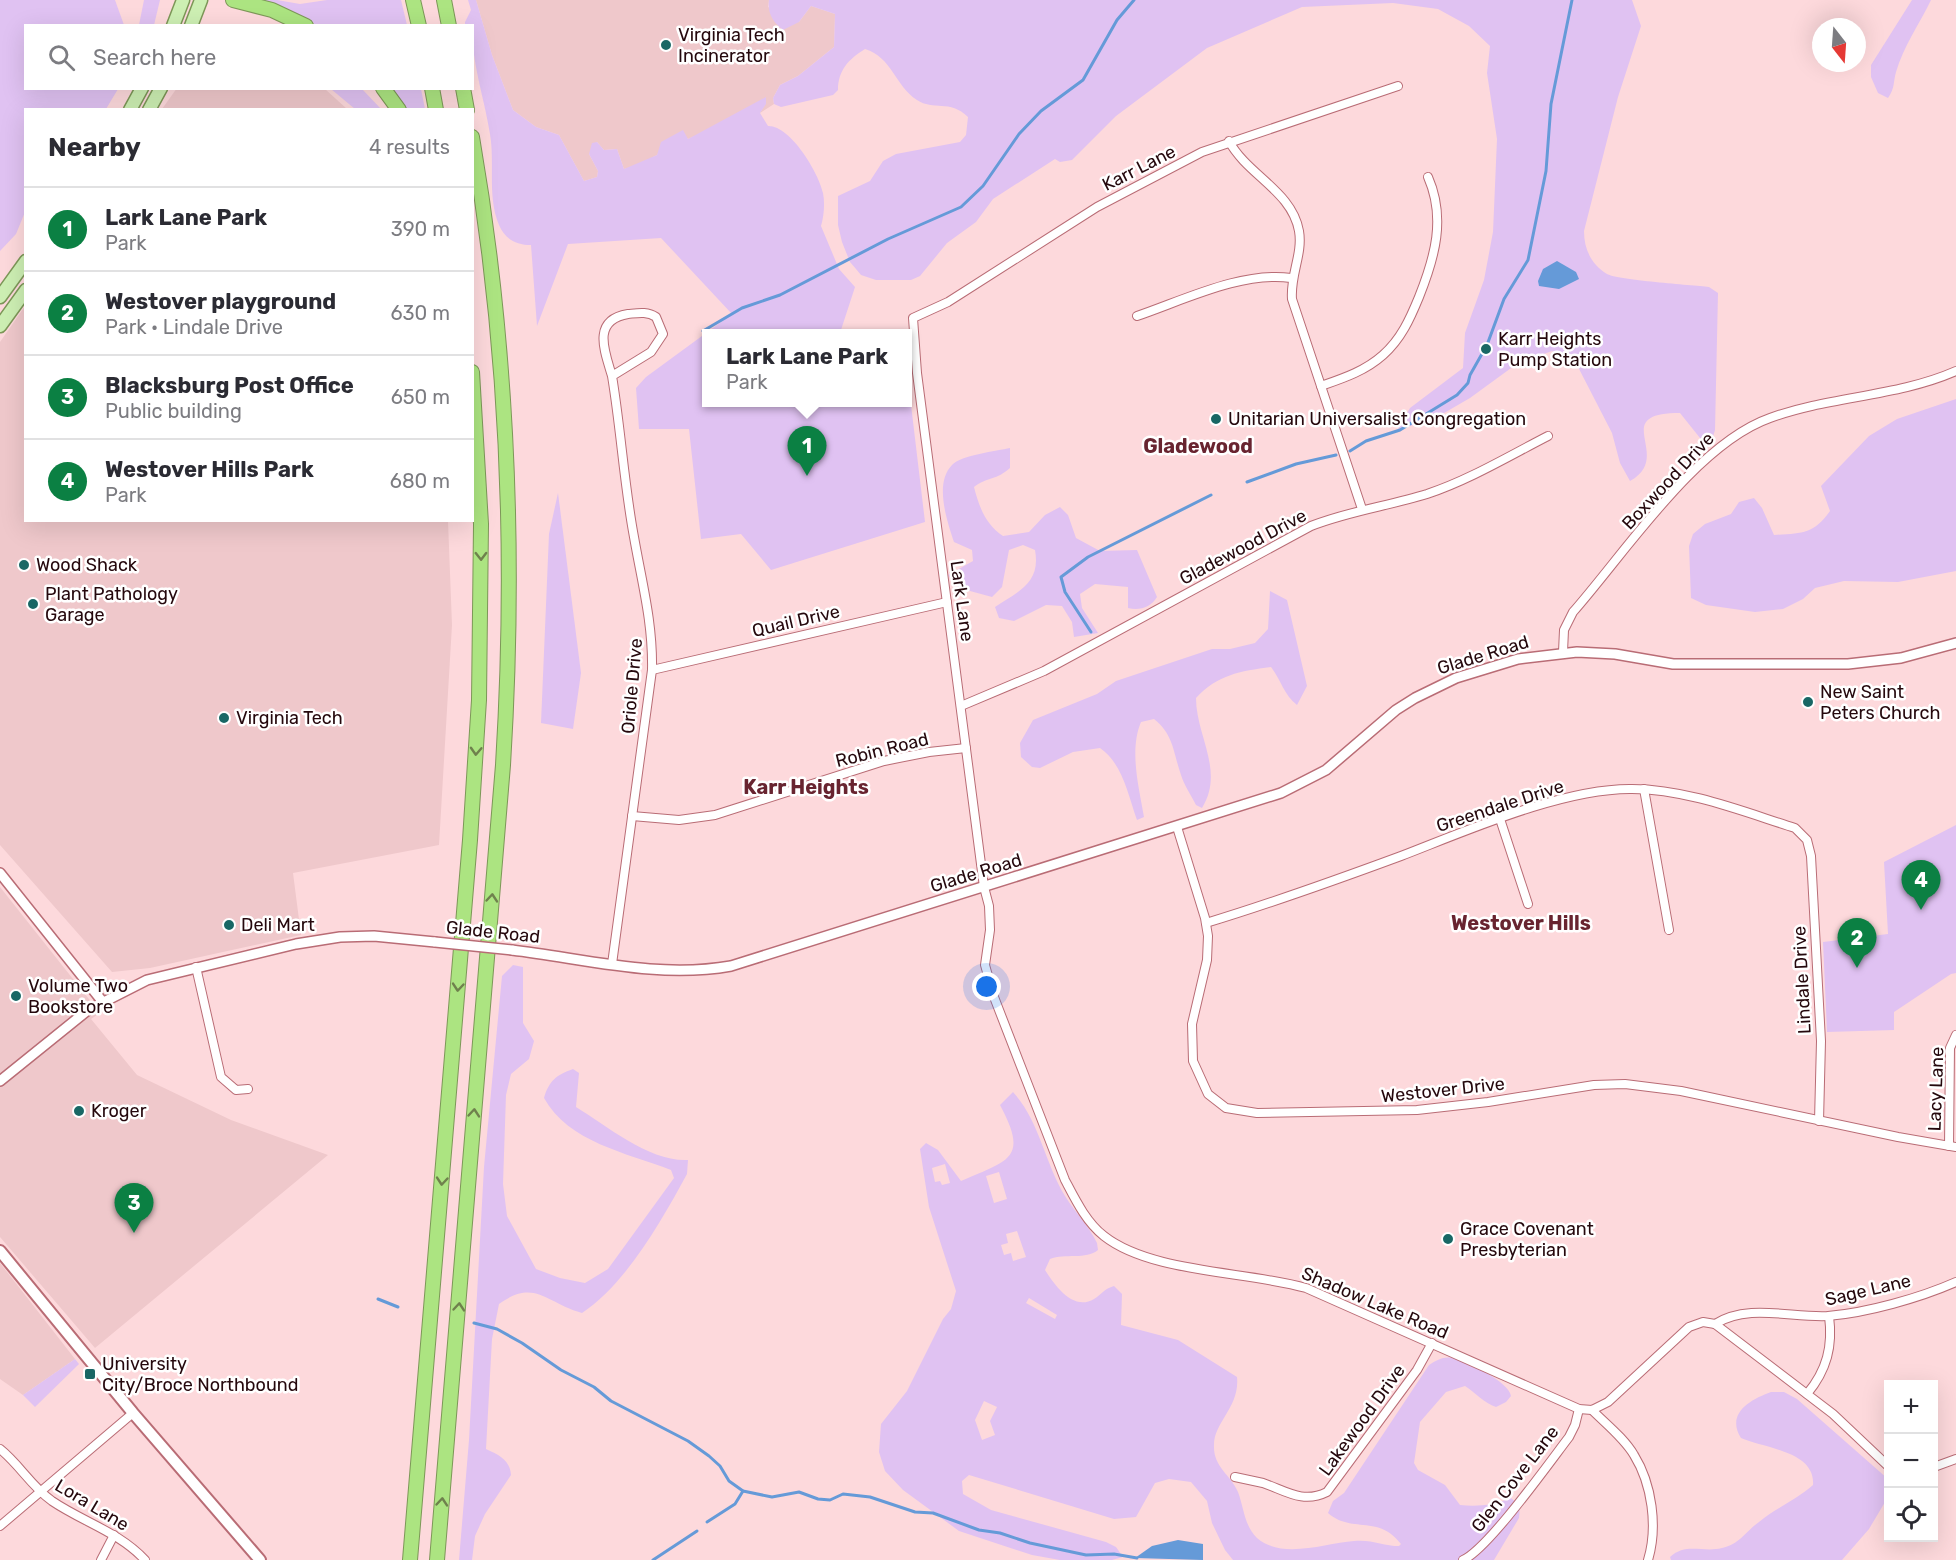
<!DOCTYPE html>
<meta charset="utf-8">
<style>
body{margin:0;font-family:Rubik,sans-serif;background:#f7f7f7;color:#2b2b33}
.controls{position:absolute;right:18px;bottom:18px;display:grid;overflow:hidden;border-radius:0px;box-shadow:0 6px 24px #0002}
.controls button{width:54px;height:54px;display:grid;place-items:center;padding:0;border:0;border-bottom:2px solid #e1e1e2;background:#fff;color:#2b2b33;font:30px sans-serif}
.compass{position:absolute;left:1812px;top:18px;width:54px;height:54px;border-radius:50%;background:#fff;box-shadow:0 6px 24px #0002;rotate:163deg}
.you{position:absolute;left:987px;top:987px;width:21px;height:21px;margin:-15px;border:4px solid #fff;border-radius:50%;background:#1a73e8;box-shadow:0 0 0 9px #1a73e833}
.badge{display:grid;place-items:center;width:39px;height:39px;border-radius:50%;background:#0b8043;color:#fff;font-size:20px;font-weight:700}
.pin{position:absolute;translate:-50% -50px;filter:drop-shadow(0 2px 3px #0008)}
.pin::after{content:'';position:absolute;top:32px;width:21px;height:18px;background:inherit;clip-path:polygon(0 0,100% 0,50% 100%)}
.popup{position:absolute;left:702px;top:329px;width:210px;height:78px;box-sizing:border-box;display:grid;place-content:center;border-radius:0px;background:#fff;filter:drop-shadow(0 2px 4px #0005);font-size:20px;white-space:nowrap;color:#7c7c81}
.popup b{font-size:22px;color:#2b2b33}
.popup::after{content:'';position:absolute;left:50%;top:100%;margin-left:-12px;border:12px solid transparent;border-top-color:#fff}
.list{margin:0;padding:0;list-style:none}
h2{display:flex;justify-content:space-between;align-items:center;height:78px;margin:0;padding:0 24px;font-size:26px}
h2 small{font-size:20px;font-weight:400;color:#7c7c81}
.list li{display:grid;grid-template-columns:39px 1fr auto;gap:18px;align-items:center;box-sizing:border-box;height:84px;padding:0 24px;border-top:2px solid #e1e1e2}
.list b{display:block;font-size:22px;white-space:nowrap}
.list p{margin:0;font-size:20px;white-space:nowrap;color:#7c7c81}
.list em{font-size:20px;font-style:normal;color:#7c7c81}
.icon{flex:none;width:33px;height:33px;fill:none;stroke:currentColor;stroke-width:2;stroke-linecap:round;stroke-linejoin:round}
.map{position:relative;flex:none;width:1956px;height:1560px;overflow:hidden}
.search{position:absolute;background:#fff;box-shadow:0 6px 24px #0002;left:24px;top:24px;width:450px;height:66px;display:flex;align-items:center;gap:15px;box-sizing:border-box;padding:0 21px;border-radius:0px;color:#7c7c81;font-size:22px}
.panel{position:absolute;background:#fff;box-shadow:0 6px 24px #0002;left:24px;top:108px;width:450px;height:414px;border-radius:0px}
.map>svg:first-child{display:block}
.built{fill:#efc8cb}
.green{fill:#e0c2f2;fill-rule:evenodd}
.water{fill:#659ad8}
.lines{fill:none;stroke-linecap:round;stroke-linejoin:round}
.stream{stroke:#659ad8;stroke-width:3}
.minor-casing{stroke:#b96c75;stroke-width:10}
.tertiary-casing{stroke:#b96c75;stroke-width:12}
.secondary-casing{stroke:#b96c75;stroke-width:14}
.primary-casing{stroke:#7d9758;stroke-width:15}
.motorway-casing{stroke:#7d9758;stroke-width:16}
.minor{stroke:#fff;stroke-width:8}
.tertiary{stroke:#fff;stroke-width:9}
.secondary{stroke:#fff;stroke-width:10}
.primary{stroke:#cdefb3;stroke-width:12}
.motorway{stroke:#ace481;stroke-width:14}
.tertiary-bridge-casing{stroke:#b96c75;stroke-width:12;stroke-linecap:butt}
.tertiary-bridge{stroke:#fff;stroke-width:9}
.oneway{stroke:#6f814d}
.poi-dot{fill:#196765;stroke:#fff;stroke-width:2}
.labels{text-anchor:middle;stroke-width:5;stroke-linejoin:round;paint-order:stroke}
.poi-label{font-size:18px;fill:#25080d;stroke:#fff;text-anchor:start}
.street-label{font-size:18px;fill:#25080d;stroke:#fff}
.neighbourhood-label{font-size:20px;font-weight:bold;fill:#682430;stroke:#fff}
</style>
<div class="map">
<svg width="1956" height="1560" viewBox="0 0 1956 1560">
<rect width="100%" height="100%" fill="#fdd9dc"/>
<!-- built -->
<g class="built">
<polygon points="476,0 769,0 768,7 799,22 811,6 835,14 834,47 798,76 780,85 773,98 774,104 760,113 765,104 688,139 684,135 661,148 657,155 636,166 624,169 617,149 604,150 597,142 589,154 598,171 597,177 584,181 559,135 536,127 513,110 492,55"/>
<polygon points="177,88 325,89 347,109 162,109"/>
<polygon points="25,306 26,520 448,521 452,625 439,845 293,873 301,935 150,968 112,972 0,845 0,342"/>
<polygon points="0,887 100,1013 91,1019 137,1075 231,1120 328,1155 95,1348 0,1237"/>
<polygon points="0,1263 75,1359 23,1395 0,1379"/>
</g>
<!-- green -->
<g class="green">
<polygon points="0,0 115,0 124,25 26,26 26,88 118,89 106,109 26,110 25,212 16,234 0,251"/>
<polygon points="144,0 160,0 154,25 139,25"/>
<polygon points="254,0 277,0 300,4 327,0 401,0 407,25 317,25"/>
<path d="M468,0h8l16,55 21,55 23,17 23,8 25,46 13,-4 1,-6 -9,-17 3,-11 5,-1 7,8 13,-1 7,20 33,-14 4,-13 22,-12 5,9 78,-42v7l-6,9 8,13c22,-1 51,47 55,67 2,10 1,23 -2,33l18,43 16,18 -15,46 -134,1v68h202l1,-14 16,134 -154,48 -30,-36 -40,5 -12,-110h-50l-3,-41 10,-11 86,-63 -71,-76 -93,6 -31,82 -6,-81c-15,0 -26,-6 -32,-20 -12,-28 -4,-62 -9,-91 -6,-38 -18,-69 -18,-108l-7,-1v-3l6,-12z"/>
<path d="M769,0h863l9,26 -23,71 -34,134c0,18 7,33 23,43 10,6 85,11 102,13l9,6 -3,137 -4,13 -11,-5 -20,-25c-73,0 -5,43 -50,68l-10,-18 -8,-30 -35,-68 -25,-14 -34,12 -48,35 -38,22 -34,9 12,-21 53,-40 2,-35 19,-53 9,-48 4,-93 -10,-66 3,-27 -21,-20 -31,-17 -45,-6 -91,4 -95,41 -91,68 -44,44 -12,2 -5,-3 -62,40 -17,23 -29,21 -27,33 -9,4h-35l-15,-5 -5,-6 -6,-7 -8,-20 -4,-17v-29l32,-15 13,-20 13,-7 64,-12 6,-7 2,-18c-18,-18 -35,-6 -51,-17 -22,-14 -25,-43 -52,-51 -16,10 -27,21 -27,41l-5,5 -52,12 -7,-3 -1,-6 7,-13 18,-9 36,-29 1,-33 -24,-8 -12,16 -16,8c-10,-8 -16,-17 -14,-30z"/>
<path d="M1912,0h19c-11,23 -28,47 -35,72 -3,11 -1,16 -8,26l-10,-5 -7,-16v-12z"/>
<polygon points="331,89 362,89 381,109 355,109"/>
<polygon points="390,89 421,89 425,109 404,109"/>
<path d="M1956,399v172l-58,11 -54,-1 -29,7 -12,11 -20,10 -28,3 -49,-7 -15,-7 -2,-52 4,-12 12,-10 26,-10 8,-12 15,-4 8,10 12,27c28,-2 39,0 56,-24l-9,-25 48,-50 28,-17z"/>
<path d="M1010,448v20c-13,12 -23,9 -36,19 5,20 12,38 29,49l26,-4 16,-17 15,-8 8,8 8,23 24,13 37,-1 20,47c-6,10 -17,14 -29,11v-21l-33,-3 -15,10 2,14 16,25 -24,4 -2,-15 -10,-16 -16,-1 -32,16 -15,-3 -4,-11c24,-16 46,-24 40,-57l-12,-5 -14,5 -7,37 -10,10 -33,-9 -11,-13 25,-14 -1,-11 -18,-8c-7,-21 -20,-59 -2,-77 9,-10 45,-14 58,-17z"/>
<polygon points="558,493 581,673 573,729 541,723 549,534"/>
<path d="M1270,591l17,9 20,86 -10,19c-13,-10 -16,-25 -26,-38 -31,4 -54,8 -75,31 0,38 29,73 6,110l-6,-3c-5,-10 -12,-20 -15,-30 -8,-23 -7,-40 -27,-56l-13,3c-12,28 -2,66 3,95l-7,3c-9,-25 -14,-56 -37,-72l-27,4 -33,16 -8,-1 -11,-10 -1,-14 13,-23 64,-26 19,-13 96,-32h18l25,-6 13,-14z"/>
<polygon points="1956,825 1956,973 1951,974 1894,1012 1894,1030 1827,1032 1823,942 1888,934 1884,862"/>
<path d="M513,965l10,2v56l11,18 -5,18 -18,15 -5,21 -3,89 4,32 29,53 24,9 25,5 23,-14 66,-91 -3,-8c-44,-17 -103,-28 -127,-72 5,-17 12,-23 29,-29l6,4 -3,34c31,19 74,55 112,53l-1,14c-25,46 -61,110 -105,139 -36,-10 -47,-35 -83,-9l-7,35 -6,110c13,6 24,11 25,26l-26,39 -10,22 -3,24h-13l10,-120 15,-273 18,-191z"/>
<path d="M1013,1092c26,28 32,71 52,104 10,16 24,30 32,47l1,7c-12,10 -33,3 -48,9l-5,11c9,14 28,42 49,29 8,-5 10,-10 20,-13l8,8 -1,31 57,15 59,37c3,30 -23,45 -23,68 -1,22 16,29 24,47 6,16 6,33 19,46 25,22 69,5 97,3 17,-2 30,5 45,5l2,-2c-23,-30 -49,-10 -73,-31l5,-12 11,-8 85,-128c9,-6 17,-10 27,-6 14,4 53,23 55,37l-5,6 -10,5c-12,-4 -20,-14 -31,-21l-19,6 -26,30 -6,41 4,7 27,15 15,20c18,2 34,0 51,-7l9,8 -1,12 -25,42h-261l-8,-10 -13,-27 -5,-22 -16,-19 -22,-3 -14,4 -19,34 -22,2 -145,-44 -7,6 1,13 28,16 115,32 10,5 7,10 -11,3h-52l-28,-5 -73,-24 -56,-41 -18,-19 -6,-19 2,-28 26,-33 36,-72 8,-10 5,-18 -27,-84 -9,-58 6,-6 12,7 23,31c48,-21 68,-22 39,-76zM945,1164l5,19 -8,2 -2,-4 -5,1 -3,-14zM999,1172l8,27 -13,4 -8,-27zM1017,1231l9,26 -13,4 -2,-8 -7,2 -3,-10 7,-2 -2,-9zM1029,1298l28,17 -2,4 -29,-16zM984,1401l13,6 -7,14 5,14 -13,5 -7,-20z"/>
<polygon points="75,1359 79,1364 35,1407 23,1395"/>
<path d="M1771,1392h13l13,7 91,80v18l-19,32 -27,31h-171l-1,-3c16,-15 33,-4 52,-9 18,-4 23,-16 37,-26 17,-14 37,-22 54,-37 3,-34 -50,-37 -72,-47 -15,-24 8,-38 30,-46z"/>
</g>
<!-- water -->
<g class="water">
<polygon points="1557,261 1576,272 1579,279 1559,289 1539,286 1538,281 1543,269"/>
<polygon points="1178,1540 1203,1544 1203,1560 1135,1558 1152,1546"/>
</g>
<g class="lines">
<!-- stream -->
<g class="stream">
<polyline points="703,331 742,308 780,295 888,239 961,207 983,186 1019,134 1041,111 1083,80 1117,20 1134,0"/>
<polyline points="1350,451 1366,441 1400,430 1457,395 1468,383 1470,375 1487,345 1504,299 1528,260 1546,171 1551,104 1572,0"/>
<polyline points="1247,482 1296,464 1336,455"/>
<polyline points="1091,632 1065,592 1061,577 1088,557 1211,495"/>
<polyline points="378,1299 398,1307"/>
<polyline points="474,1323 497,1329 522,1343 561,1370 594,1387 611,1401 688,1441 709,1456 720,1466 729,1481 743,1491 772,1497 799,1492 818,1499 830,1500 843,1494 870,1497 915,1512 933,1513 979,1530 1000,1533 1030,1543 1086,1555 1114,1554 1137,1558"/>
<polyline points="707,1522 735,1504 743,1491"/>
<polyline points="653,1560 697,1531"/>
</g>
<!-- minor casing -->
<g class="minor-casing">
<g id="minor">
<path d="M1398,86l-196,66 -105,55 -149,95 -35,16 4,55 67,514 5,19 1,24 -5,35 9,32 71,183c10,19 21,42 39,56 47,37 142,35 202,52l273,121 13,1 16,-8 81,-75 14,-5 12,2 118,90 55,52"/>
<path d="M1229,141c18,34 63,50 70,90 4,23 -9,44 -7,68l70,210"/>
<path d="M1137,316c47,-16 105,-45 154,-38"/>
<path d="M612,376c-7,-24 -21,-56 16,-62 10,-1 19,-3 28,3l7,17 -12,18 -39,24c9,54 12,108 22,161 8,46 19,86 18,133l-40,294"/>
<path d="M1321,386c23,-8 44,-15 62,-31 18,-16 27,-36 36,-58 16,-40 27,-79 9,-120"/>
<path d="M1563,652l1,-22 9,-18c52,-59 123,-168 197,-194 60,-22 127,-21 186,-47"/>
<polyline points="652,670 947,602"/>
<path d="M961,706l83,-35 267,-145c38,-15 77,-20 116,-32 42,-14 82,-38 121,-58"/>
<polyline points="1644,789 1669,930"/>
<polyline points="632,816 679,820 715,815 884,761 929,752 966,748"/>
<polyline points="1500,819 1528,904"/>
<polyline points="1177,827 1205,918 1208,936 1207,960 1192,1024 1193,1061 1208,1094 1226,1108 1257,1113 1417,1110 1488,1102 1594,1085 1625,1084 1681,1091 1898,1137 1956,1147"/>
<path d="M1206,923c66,-20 130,-43 195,-67 65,-25 162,-68 231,-67 55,0 112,23 163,39l12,12 4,16 10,185 -2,80"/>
<polyline points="196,967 221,1077 236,1090 248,1089"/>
<polyline points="1949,1146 1950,1048 1956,1035"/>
<path d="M1715,1324c33,-21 76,-6 113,-8 38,-3 92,-18 128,-34"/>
<path d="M1807,1394c20,-24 26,-48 22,-78"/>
<path d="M1592,1410c14,14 32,28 42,45 18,29 24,72 14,105"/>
<path d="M0,1449c19,15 31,37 52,52 31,21 67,31 93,59"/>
<polyline points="1934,1467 1956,1459"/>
<path d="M1235,1477c9,2 19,4 28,6 23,8 40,21 64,9l90,-122 15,-27"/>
<polyline points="0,1526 133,1413"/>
<polyline points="101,1560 114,1535"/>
<path d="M1463,1560c25,-11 86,-97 106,-123l6,-12 4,-16"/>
</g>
</g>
<!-- tertiary casing -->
<g class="tertiary-casing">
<g id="tertiary">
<polyline points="0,873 102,1001"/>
<path d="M512,950c74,9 146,29 219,16l550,-173 45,-23 70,-60 19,-12 41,-20 62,-19 59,-7 38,2 58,10h175l53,-6 55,-15"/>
<polyline points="0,1081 88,1010 147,980 296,944 340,937 374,936 435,942"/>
</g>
</g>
<!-- secondary casing -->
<g class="secondary-casing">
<polyline id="secondary" points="0,1251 133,1413 260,1560"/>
</g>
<!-- primary casing -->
<g class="primary-casing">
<g id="primary">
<polyline points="173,26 183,0"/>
<polyline points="191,26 201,0"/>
<polyline points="130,110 142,88"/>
<polyline points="149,110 161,88"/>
<polyline points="0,297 26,261"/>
<polyline points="0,326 26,290"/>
</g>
</g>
<!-- motorway casing -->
<g class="motorway-casing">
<g id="motorway">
<polyline points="233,0 272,10 306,26"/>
<polyline points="413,0 419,26"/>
<polyline points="444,0 449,26"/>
<polyline points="383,88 399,110"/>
<polyline points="432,88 436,110"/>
<polyline points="463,88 467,110"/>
<polyline points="410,1560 470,840 479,700 481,524 472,372"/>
<path d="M437,1560l66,-795c13,-210 5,-420 -31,-628"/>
</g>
</g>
<!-- minor -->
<use href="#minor" class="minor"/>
<!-- tertiary -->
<use href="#tertiary" class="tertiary"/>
<!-- secondary -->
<use href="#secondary" class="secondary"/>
<!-- primary -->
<use href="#primary" class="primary"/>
<!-- motorway -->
<use href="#motorway" class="motorway"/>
<!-- tertiary-bridge casing -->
<g class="tertiary-bridge-casing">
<polyline id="tertiary-bridge" points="435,942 512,950"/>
</g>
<!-- tertiary-bridge -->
<use href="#tertiary-bridge" class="tertiary-bridge"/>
</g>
<!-- one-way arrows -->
<defs><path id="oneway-chevron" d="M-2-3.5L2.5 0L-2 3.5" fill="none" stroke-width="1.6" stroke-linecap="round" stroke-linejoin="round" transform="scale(1.5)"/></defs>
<g class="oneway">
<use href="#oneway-chevron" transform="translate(481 556) rotate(89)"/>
<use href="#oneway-chevron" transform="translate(476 751) rotate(93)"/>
<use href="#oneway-chevron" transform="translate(492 898) rotate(-85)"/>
<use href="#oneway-chevron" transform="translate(458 987) rotate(95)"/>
<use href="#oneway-chevron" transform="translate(474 1113) rotate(-85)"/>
<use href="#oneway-chevron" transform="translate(442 1181) rotate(95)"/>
<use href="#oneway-chevron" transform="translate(459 1307) rotate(-85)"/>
<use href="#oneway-chevron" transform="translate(442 1502) rotate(-85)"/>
</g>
<!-- markers -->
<g class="poi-dot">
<circle cx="666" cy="45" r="6"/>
<circle cx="1486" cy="349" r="6"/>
<circle cx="1216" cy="419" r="6"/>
<circle cx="24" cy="565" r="6"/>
<circle cx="33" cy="604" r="6"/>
<circle cx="1808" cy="702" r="6"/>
<circle cx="224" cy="718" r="6"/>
<circle cx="229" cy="925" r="6"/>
<circle cx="16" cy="996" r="6"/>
<circle cx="79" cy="1111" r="6"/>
<circle cx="1448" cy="1239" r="6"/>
<rect x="84" y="1368" width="12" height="12" rx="3"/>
</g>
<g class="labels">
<!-- poi labels -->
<g class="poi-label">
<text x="678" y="41">Virginia Tech<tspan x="678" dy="21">Incinerator</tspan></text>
<text x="1498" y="345">Karr Heights<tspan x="1498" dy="21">Pump Station</tspan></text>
<text x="1228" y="425">Unitarian Universalist Congregation</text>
<text x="36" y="571">Wood Shack</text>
<text x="45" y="600">Plant Pathology<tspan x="45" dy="21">Garage</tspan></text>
<text x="1820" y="698">New Saint<tspan x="1820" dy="21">Peters Church</tspan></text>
<text x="236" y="724">Virginia Tech</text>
<text x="241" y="931">Deli Mart</text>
<text x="28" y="992">Volume Two<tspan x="28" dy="21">Bookstore</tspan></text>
<text x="91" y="1117">Kroger</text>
<text x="1460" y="1235">Grace Covenant<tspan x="1460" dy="21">Presbyterian</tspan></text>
<text x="102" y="1370">University<tspan x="102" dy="21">City/Broce Northbound</tspan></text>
</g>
<!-- street labels -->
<g class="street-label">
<text transform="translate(1139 168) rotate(-27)" y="6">Karr Lane</text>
<text transform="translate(1668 481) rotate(-47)" y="6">Boxwood Drive</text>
<text transform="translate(1243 547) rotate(-28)" y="6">Gladewood Drive</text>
<text transform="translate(962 601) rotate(82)" y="6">Lark Lane</text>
<text transform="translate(796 621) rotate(-13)" y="6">Quail Drive</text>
<text transform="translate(1483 655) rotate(-17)" y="6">Glade Road</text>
<text transform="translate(632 686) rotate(-85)" y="6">Oriole Drive</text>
<text transform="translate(882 750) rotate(-14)" y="6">Robin Road</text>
<text transform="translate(1500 806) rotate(-18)" y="6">Greendale Drive</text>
<text transform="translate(976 873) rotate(-17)" y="6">Glade Road</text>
<text transform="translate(493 932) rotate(6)" y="6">Glade Road</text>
<text transform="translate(1802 980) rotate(-93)" y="6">Lindale Drive</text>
<text transform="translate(1936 1089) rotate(-88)" y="6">Lacy Lane</text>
<text transform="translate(1443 1090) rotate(-6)" y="6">Westover Drive</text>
<text transform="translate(1868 1290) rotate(-13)" y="6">Sage Lane</text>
<text transform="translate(1375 1303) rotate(23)" y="6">Shadow Lake Road</text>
<text transform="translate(1362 1420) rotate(-54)" y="6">Lakewood Drive</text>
<text transform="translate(1515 1479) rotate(-52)" y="6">Glen Cove Lane</text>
<text transform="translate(92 1505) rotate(31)" y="6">Lora Lane</text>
</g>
<!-- neighbourhood labels -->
<g class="neighbourhood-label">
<text x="1198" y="453">Gladewood</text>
<text x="806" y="794">Karr Heights</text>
<text x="1521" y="930">Westover Hills</text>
</g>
</g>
</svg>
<div class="controls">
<button>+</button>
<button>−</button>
<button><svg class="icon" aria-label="locate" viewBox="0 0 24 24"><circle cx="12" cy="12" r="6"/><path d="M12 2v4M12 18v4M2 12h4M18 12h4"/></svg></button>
</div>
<svg class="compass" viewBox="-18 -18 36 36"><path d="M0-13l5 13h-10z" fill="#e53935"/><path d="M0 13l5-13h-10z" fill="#7c7c81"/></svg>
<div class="you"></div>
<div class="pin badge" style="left:807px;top:476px">1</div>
<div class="popup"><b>Lark Lane Park</b>Park</div>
<div class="pin badge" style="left:1857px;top:968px">2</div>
<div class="pin badge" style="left:134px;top:1233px">3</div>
<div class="pin badge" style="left:1921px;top:910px">4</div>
<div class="search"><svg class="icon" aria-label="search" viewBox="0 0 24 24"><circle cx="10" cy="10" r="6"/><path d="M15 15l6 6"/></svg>Search here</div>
<section class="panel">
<h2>Nearby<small>4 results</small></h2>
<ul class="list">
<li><span class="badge">1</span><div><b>Lark Lane Park</b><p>Park</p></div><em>390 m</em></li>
<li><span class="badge">2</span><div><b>Westover playground</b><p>Park · Lindale Drive</p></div><em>630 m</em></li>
<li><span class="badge">3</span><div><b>Blacksburg Post Office</b><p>Public building</p></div><em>650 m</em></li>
<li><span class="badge">4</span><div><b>Westover Hills Park</b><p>Park</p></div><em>680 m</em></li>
</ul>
</section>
</div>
